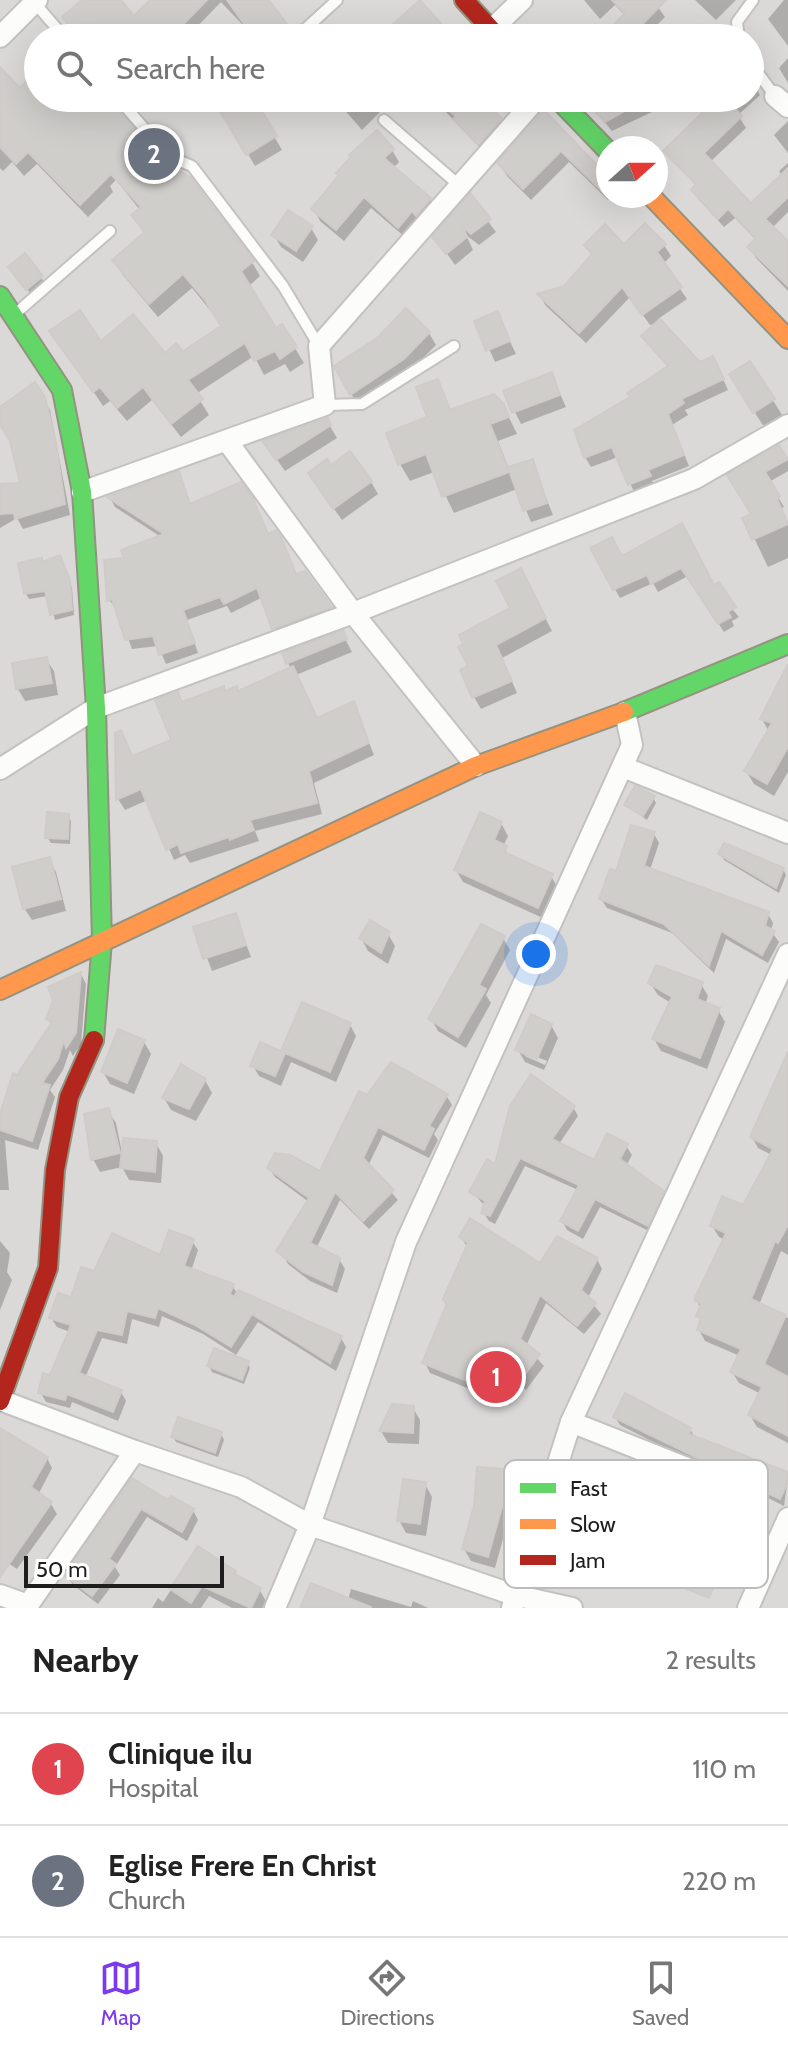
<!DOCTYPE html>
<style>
body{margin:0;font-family:Cabin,sans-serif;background:#f2f2f2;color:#222}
.compass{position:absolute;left:596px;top:136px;width:72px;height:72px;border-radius:50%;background:#fff;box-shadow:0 8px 32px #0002;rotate:69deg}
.scale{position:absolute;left:24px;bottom:20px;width:200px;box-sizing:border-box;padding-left:8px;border:4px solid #1e1e1e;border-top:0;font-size:22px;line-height:28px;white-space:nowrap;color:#1e1e1e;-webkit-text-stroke:6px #fff;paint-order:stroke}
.you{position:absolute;left:536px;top:954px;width:28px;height:28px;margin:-20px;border:6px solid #fff;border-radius:50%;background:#1a73e8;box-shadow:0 0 0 12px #1a73e833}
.badge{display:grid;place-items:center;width:52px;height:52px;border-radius:50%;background:#7c3aed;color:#fff;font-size:26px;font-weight:700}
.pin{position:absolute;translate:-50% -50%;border:4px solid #fff;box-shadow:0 2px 8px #0006}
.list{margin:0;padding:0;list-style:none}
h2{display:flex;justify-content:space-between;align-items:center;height:104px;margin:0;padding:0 32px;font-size:34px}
h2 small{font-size:26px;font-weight:400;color:#767676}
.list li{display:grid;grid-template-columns:52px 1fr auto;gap:24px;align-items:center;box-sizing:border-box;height:112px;padding:0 32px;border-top:2px solid #e0e0e0}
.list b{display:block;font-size:30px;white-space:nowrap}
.list p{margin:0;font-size:26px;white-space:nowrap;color:#767676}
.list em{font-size:26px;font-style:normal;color:#767676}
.icon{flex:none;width:44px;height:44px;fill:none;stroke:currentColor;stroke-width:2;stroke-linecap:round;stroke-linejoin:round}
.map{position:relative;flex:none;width:788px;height:1608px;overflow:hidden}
.search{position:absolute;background:#fff;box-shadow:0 8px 32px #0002;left:24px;right:24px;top:24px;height:88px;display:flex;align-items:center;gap:20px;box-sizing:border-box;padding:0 28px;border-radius:44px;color:#767676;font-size:30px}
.sheet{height:328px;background:#fff}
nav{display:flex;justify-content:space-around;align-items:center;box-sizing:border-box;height:112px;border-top:2px solid #e0e0e0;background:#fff;font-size:22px;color:#767676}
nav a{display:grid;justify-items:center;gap:4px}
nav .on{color:#7c3aed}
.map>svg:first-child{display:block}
.residential{fill:#dbd9d8;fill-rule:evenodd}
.shadow{fill:#0003;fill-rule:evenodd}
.building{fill:#d0cecb;stroke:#cfcbc8;stroke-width:2}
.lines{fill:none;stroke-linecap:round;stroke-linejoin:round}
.lane-casing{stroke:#c3c2c1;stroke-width:14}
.street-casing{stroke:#c3c2c1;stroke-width:24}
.fast-casing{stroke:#939380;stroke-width:22}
.slow-casing{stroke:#939380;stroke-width:22}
.jam-casing{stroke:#939380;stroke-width:22}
.lane{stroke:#fcfcfb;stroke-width:10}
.street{stroke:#fcfcfb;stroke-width:20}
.fast{stroke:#63d668;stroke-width:18}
.slow{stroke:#ff974d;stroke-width:18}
.jam{stroke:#b3261e;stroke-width:18}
.key{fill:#fff;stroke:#bcbcbc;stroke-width:2}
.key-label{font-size:22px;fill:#1e1e1e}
</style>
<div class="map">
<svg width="788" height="1608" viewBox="0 0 788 1608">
<rect width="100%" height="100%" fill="#ece9e6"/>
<!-- residential -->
<path class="residential" d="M0,0h788v1608h-788zM38,38h712v60h-712zM608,148h48v48h-48z"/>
<!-- shadow -->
<g class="shadow">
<polygon points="85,0 118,0 134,19 153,0 265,0 293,38 255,38 221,2 186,38 79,38 65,18"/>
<polygon points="584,0 653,0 665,17 644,38 613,38 625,15 615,5 600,19"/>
<polygon points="695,0 736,0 716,20"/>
<polygon points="784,0 788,0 788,46 768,19"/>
<polygon points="788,58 788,83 779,68"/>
<polygon points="38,71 38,98 84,98 163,165 185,174 252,262 260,276 248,287 275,331 282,327 304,363 290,372 285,364 264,375 254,356 196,394 209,415 181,437 152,400 127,421 110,401 103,406 79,370 101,344 165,356 183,353 224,327 192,288 158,317 123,275 114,261 145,234 133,216 140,210 116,180 110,186 113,192 88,217 37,164 24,176 12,162 3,171 0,168 0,79 20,90"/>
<polygon points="750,78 760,95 738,115 746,128 710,162 751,206 782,176 779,171 788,163 788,212 772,228 788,244 788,291 756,258 750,248 756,240 735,218 724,227 699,200 693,190 697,187 665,151 704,115 688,98 750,98"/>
<polygon points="245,98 252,98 282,150 255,166 223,111"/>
<polygon points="334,98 388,98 390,102 362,130"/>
<polygon points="440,98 476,98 506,128 485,153 444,110"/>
<polygon points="605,98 667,98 654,111 612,131 591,106"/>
<polygon points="544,113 594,165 608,171 608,196 612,196 608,200 569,162 531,200 507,176 499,163"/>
<polygon points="787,122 788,121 788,153 774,135"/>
<polygon points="392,150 399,162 393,168 430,200 437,212 406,238 371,208 344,241 320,221 314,209"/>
<polygon points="470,197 496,232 479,245 466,235 473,250 455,265 435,237"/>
<polygon points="311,228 318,240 303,262 281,247 274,235"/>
<polygon points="664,245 671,256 663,264 687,299 658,319 699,364 718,368 728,390 685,410 688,415 672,425 689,466 652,481 655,486 635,494 618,457 591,467 585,457 669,368 644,336 660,322 650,325 630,297 586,343 546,306 540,296 565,287 593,257 586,246"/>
<polygon points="25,256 45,283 31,294 14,273"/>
<polygon points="497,314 516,354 495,362 477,322"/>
<polygon points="429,333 436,345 410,371 358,406 336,367 379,339"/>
<polygon points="749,363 788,424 770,436 738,387"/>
<polygon points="551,374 566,407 521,424 505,392"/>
<polygon points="437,381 452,412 503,405 517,434 498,441 509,469 532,462 553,515 531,522 517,489 454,513 434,472 410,481 400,464 429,419"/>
<polygon points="35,385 50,410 70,515 23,529 17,518 0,528 0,486 23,485 12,441 0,421 0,406"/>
<polygon points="327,421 337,438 285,471 265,443"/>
<polygon points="778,448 788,461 788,471 769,482 784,507 780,509 788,526 788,558 768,567 745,519 754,515 730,476"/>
<polygon points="331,467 371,482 378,494 342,520 317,485"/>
<polygon points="178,474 191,506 269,536 296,576 304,573 336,617 280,638 263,597 231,613 227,606 187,620 198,653 166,664 158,646 132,649 117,609 109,600 127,560 161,537 115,507 110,498"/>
<polygon points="681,526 714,588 739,617 732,621 734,626 724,632 688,576 658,592 653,583 620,598 592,549 621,558"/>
<polygon points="62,563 72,588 74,615 55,620 48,596 29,599 26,594 43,564"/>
<polygon points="527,583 552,631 502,658 517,693 481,709 474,697 471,667"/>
<polygon points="342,633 352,652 296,675 318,721 353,704 374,755 314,783 322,814 255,831 259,841 190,863 185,855 174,860 148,800 125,810 118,799 117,735 121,733 133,758 174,741 183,704 238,693 291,669 288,663"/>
<polygon points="46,659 54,671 58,695 25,701 18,689"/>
<polygon points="788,697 788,772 774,796 754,784 746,771 769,732 762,719"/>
<polygon points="653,797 656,803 647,820 626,805"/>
<polygon points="68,816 71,821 70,844 51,843 47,837"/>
<polygon points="501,823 508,836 503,847 511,858 551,876 558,888 545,919 463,882 456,870"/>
<polygon points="654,834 659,843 650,870 768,914 773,923 771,931 779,942 768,963 726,939 714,973 672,933 607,908 601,899 617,874"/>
<polygon points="721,854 783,869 786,875 779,893 724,860"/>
<polygon points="49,860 56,872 66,911 32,920 24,908"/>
<polygon points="235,915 251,957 212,971 196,929"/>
<polygon points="388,934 395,946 388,964 368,951 361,938"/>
<polygon points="503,938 510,950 486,995 491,1003 466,1048 438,1031 431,1019"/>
<polygon points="81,974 86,984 81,1044 73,1056 70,1050 63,1070 50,1090 55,1097 38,1150 5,1140 9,1190 0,1190 0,1120 17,1077 52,1026 48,1019"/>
<polygon points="650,983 701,984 708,996 705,1005 718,1010 725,1022 707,1069 661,1051 654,1039 671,1003 658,995"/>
<polygon points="350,1025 356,1036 336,1082 291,1062 281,1086 259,1076 253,1066"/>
<path d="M551,1025l7,13 -14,32 -19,-8 -7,-12zM525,1052l22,9 -2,4 -20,-9z"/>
<polygon points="144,1042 151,1054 134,1094 110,1084 103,1072"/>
<polygon points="205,1080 212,1093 196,1121 171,1110 164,1098"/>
<polygon points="788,1089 788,1255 781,1251 759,1305 788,1318 788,1443 757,1427 750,1415 761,1394 739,1383 732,1372 740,1356 705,1341 699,1330 701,1309 696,1300 725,1240 719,1237 712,1226 744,1207 772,1155 758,1148 752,1137"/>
<polygon points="446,1095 452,1105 434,1134 438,1140 429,1158 383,1135 368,1166 398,1200 369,1229 340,1200 316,1249 339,1259 345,1269 337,1293 310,1281 288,1264 283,1254 309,1202 275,1177 269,1168 321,1174 368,1098"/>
<polygon points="573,1107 578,1116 559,1144 595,1163 626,1146 632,1155 626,1166 662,1192 668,1201 653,1233 600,1207 583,1239 567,1230 562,1221 578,1190 525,1166 495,1224 489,1221 483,1212 485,1206 472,1192 496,1167"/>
<polygon points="108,1111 116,1123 122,1153 156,1143 163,1156 161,1183 129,1180 122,1167 100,1172 93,1159"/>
<polygon points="461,1237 540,1266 597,1259 602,1269 588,1298 601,1314 584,1334 546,1303 526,1346 544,1366 526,1390 488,1361 477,1392 430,1373 425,1363 453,1312 467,1247"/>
<polygon points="0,1241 10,1253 7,1272 12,1280 0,1310"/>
<polygon points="192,1241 198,1250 191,1271 232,1285 238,1295 341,1338 346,1347 336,1371 258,1322 236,1355 203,1334 162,1316 159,1327 132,1319 127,1344 102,1338 85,1378 121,1392 126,1401 118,1421 72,1402 70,1408 46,1402 40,1392 51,1377 70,1332 57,1327 51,1318 95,1274 161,1258"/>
<polygon points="247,1362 250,1368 244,1384 212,1372 209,1366"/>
<polygon points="413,1408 420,1420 419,1444 388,1443 381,1431"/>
<polygon points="615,1417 690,1429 695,1438 788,1478 784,1506 768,1498 742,1564 732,1561 729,1568 699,1555 700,1532 687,1520 693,1509 656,1492 651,1484 700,1487 711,1477 710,1471 620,1425"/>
<polygon points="0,1431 47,1458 52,1468 38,1495 51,1504 57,1514 17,1569 2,1559 0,1562"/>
<polygon points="221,1434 224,1440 218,1457 176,1442 173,1437"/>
<polygon points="505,1471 512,1484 509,1517 495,1568 471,1561 464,1549"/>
<polygon points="132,1481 169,1503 193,1510 198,1520 187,1541 147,1517 115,1567 120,1575 98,1604 73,1585 67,1576"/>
<polygon points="425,1484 432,1497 426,1536 406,1533 399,1520"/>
<polygon points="198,1549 259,1589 266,1601 262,1608 232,1608 209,1596 201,1608 152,1608 158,1598 163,1602"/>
<polygon points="351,1589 411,1607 413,1601 428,1608 303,1608 348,1600"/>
</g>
<!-- building -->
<g class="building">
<polygon points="82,0 121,0 134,16 150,0 207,0 170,38 80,38 62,17"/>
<polygon points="227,0 269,0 291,30 279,38 254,38"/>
<polygon points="420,0 454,38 404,38 392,25"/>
<polygon points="612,0 666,0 629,38 601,38 625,13"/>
<polygon points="0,67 20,88 38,68 38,98 110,98 162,161 190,177 254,261 241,271 276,328 282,324 297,347 280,359 275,351 254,361 245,343 188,380 203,399 171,424 143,387 117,408 100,387 93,392 49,331 80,310 101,341 133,314 165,353 176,343 183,351 221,326 205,300 183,274 149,304 112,260 145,232 131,215 141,207 111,174 80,205 28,152 16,164 0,147"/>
<polygon points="241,98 254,98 277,136 246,155 220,111"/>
<polygon points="433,98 478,98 502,118 478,145 453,119 456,116"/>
<polygon points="601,98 648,98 605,122 589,105"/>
<polygon points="690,98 725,98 742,116 704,153 751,203 788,168 788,197 765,219 788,241 788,286 747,247 756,238 728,209 718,219 691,190 696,184 663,151 703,112"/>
<polygon points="544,110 595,163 608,168 608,197 561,151 523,189 497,163"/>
<polygon points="377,130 394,149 384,158 431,198 416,216 412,211 398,228 364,197 336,230 311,209 339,175 336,173 351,157 349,155"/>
<polygon points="470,193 491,219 471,234 463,227 467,237 446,254 432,237"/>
<polygon points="288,210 313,226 296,251 271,235"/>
<polygon points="645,223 666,244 657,252 682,287 642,315 622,287 579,333 537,294 564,286 592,254 584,245 605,224 624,244"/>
<polygon points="25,253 43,276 26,290 8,267"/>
<polygon points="406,308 430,332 404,359 350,395 334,366 377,338"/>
<polygon points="498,311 510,341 486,351 474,321"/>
<polygon points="660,319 700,362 713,356 724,379 681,399 684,403 668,414 684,455 648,470 651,476 628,485 612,447 584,458 574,430 630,397 627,393 668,366 641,336"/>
<polygon points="750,361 775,399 753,413 729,374"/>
<polygon points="552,372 560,395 512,413 503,391"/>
<polygon points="438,379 450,410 494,394 504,404 509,417 490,424 509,472 442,497 426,454 398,465 386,433 427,417 416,387"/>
<polygon points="35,382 45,397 55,438 65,504 15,519 14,513 0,514 0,484 20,483 10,441 0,425 0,407"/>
<polygon points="328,418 331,425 276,460 262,441"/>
<polygon points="779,445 788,459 765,472 780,496 777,499 788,524 752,540 742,518 751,514 727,475"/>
<polygon points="350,451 372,481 333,509 308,473 327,459 331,465"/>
<polygon points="533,459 547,503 523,511 508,467"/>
<polygon points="179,471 190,504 241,482 253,499 268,534 276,530 281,537 296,574 305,571 332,607 272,629 257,588 224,604 220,597 183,610 195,643 159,655 153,636 125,640 112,599 107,601 104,560 124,558 121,550 164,534 107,497"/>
<polygon points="682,523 714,585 719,582 736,607 728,612 731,617 718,624 681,568 651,584 647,575 613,590 590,548 612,537 622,556"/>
<polygon points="60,555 70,580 72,610 50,615 45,591 24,594 18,563 42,558 42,562"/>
<polygon points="521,568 546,618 496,645 512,681 472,698 460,670 468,666 458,647 463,644 459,635 510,608 496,581"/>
<polygon points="343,630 347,639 286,664 282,653"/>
<polygon points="47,657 52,683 16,689 12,663"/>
<polygon points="788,664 788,747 767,784 744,771 772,723 760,719"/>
<polygon points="293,666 317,718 354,701 369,743 309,771 317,803 250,820 254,830 230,840 229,837 181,853 178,844 166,850 141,789 116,800 115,733 121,730 132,756 171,740 155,700 178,692 182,702 224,686 225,691 237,686 238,691"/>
<polygon points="635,786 655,796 643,816 624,805"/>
<polygon points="47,812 69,814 68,839 45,838"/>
<polygon points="480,812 502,822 494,840 507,846 504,852 553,874 538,908 454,870"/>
<polygon points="631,825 655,832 644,866 769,912 765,926 775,931 762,955 721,931 709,966 664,924 599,899 610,869 616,871"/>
<polygon points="724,843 784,868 776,888 718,854"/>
<polygon points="50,857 61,899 23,909 12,867"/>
<polygon points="236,913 246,945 203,959 193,927"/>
<polygon points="370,920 390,932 381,953 359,938"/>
<polygon points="481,924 505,936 479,985 486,989 458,1037 428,1019"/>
<polygon points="656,965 703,982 697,999 720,1008 700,1058 652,1039 672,997 648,983"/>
<polygon points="81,972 76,1033 66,1048 64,1040 58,1059 42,1083 50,1085 32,1141 0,1130 0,1114 13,1073 17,1075 52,1022 46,1019 53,1000 48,987"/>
<polygon points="302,1002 351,1023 330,1072 285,1053 275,1076 250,1066 260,1042 281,1051"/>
<polygon points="531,1014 552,1024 537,1059 515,1050"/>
<polygon points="118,1029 145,1040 127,1083 101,1072"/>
<polygon points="788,1052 788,1225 778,1243 775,1241 751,1299 786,1315 764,1364 788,1377 788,1436 748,1415 762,1387 730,1372 741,1349 697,1330 701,1318 696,1316 701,1304 694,1300 726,1233 710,1226 722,1196 743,1205 773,1149 750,1137"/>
<polygon points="391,1062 448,1094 429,1126 434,1129 424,1150 378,1127 363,1158 394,1190 363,1221 335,1192 310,1243 340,1258 332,1285 303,1272 276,1251 309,1198 267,1168 275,1153 290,1155 320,1171 359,1091 367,1095"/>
<polygon points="181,1064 206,1079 189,1109 162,1098"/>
<polygon points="531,1074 575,1106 552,1139 594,1160 607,1133 628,1144 620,1159 664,1191 648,1226 595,1199 578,1231 560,1221 579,1185 520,1158 490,1216 481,1213 485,1201 469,1192 487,1159 495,1164 510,1106"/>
<polygon points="109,1108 120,1153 91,1160 84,1114"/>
<polygon points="123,1138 157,1141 155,1172 120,1168"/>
<polygon points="470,1218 540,1263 557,1236 598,1258 581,1290 596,1303 577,1326 540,1295 520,1339 540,1354 520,1381 483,1353 472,1383 422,1363 446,1306 449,1308 443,1299 468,1243 459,1237"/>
<polygon points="169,1230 194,1239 184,1266 234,1284 230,1294 234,1297 238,1290 342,1336 330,1363 252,1314 231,1347 195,1325 158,1308 155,1318 127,1311 122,1335 97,1330 79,1373 122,1390 113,1412 67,1394 65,1400 38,1393 43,1373 50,1375 71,1325 49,1318 58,1293 71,1297 81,1267 94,1271 112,1233 160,1255"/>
<polygon points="214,1348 249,1361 242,1380 207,1366"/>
<polygon points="625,1393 691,1428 689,1434 788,1472 788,1482 780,1499 763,1491 737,1557 728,1554 709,1598 677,1585 700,1528 685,1520 693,1505 649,1484 656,1470 698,1485 706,1482 710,1469 702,1460 613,1417"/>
<polygon points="392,1404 414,1406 413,1433 379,1431"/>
<polygon points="178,1417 222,1432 215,1453 171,1437"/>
<polygon points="0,1428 48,1457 31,1487 52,1502 0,1577"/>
<polygon points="477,1467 506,1469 503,1503 488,1557 462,1549 474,1506"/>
<polygon points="132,1478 168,1500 171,1496 194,1509 182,1532 141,1509 109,1559 116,1564 92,1596 64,1575"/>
<polygon points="403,1479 426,1482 420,1524 397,1521"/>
<polygon points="198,1546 236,1571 234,1574 261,1588 251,1608 202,1586 191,1603 170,1589"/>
<polygon points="311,1583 371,1607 370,1608 300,1608"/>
</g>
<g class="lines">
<!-- lane casing -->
<g class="lane-casing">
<g id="lane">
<polyline points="34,2 65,38"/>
<polyline points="302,32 337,0"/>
<polyline points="739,38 737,22 753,0"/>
<polyline points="750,62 775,96"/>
<polyline points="118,98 168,156 192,166 283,286 319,346"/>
<polyline points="384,120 460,186"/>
<polyline points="15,314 110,231"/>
<polyline points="325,405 362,404 454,346"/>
</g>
</g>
<!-- street casing -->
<g class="street-casing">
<g id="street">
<polyline points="491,30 522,0"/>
<polyline points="0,37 37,0"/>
<polyline points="775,96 788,107"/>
<polyline points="227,441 353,613 476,766"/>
<polyline points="82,492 325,405 319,346 537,98"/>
<polyline points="623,767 788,833"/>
<polyline points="0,769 96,708 353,613 694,479 788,425"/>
<polyline points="3,1401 135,1451 241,1487 310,1525 514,1595 572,1608"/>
<polyline points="571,1422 697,1472"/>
<polyline points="0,1595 28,1605"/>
<polyline points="26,1608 135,1451"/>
<polyline points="275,1608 310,1525 406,1242 632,745 625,712"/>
<polyline points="512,1608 571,1422 788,954"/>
<polyline points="748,1608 788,1518"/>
</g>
</g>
<!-- fast casing -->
<g class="fast-casing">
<g id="fast">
<polyline points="557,98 608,151"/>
<polyline points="0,296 62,390 82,492 96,708 102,941 94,1040"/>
<polyline points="624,712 788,644"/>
</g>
</g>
<!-- slow casing -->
<g class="slow-casing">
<g id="slow">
<polyline points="651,196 788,339"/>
<polyline points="0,990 476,766 624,712"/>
</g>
</g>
<!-- jam casing -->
<g class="jam-casing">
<g id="jam">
<polyline points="464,0 499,38"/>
<polyline points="0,1401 48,1268 55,1170 69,1097 94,1040"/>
</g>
</g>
<!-- lane -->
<use href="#lane" class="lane"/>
<!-- street -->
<use href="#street" class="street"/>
<!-- fast -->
<use href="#fast" class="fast"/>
<!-- slow -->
<use href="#slow" class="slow"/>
<!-- jam -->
<use href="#jam" class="jam"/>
</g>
<!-- legend -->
<rect x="504" y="1460" width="264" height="128" rx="12" class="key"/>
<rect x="520" y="1483" width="36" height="10" fill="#63d668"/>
<rect x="520" y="1519" width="36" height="10" fill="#ff974d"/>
<rect x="520" y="1555" width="36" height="10" fill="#b3261e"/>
<g class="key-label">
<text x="570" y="1496">Fast</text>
<text x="570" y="1532">Slow</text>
<text x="570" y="1568">Jam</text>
</g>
</svg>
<svg class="compass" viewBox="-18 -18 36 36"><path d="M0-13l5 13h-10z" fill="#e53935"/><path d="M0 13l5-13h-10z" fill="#767676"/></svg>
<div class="scale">50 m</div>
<div class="you"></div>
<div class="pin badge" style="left:496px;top:1377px;background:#e0444e">1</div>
<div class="pin badge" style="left:154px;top:154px;background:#6b7280">2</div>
<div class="search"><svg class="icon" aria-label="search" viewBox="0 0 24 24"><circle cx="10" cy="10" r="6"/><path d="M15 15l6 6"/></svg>Search here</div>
</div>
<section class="sheet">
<h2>Nearby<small>2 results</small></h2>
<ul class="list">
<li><span class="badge" style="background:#e0444e">1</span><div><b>Clinique ilu</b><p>Hospital</p></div><em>110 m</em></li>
<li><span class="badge" style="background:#6b7280">2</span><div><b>Eglise Frere En Christ</b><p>Church</p></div><em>220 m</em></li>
</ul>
</section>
<nav>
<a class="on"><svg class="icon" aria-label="map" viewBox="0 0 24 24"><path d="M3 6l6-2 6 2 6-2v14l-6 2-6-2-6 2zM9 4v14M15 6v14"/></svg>Map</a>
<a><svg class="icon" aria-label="directions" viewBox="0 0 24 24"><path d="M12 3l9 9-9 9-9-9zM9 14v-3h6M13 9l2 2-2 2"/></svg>Directions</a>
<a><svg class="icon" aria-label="saved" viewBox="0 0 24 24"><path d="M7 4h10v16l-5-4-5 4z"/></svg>Saved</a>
</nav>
